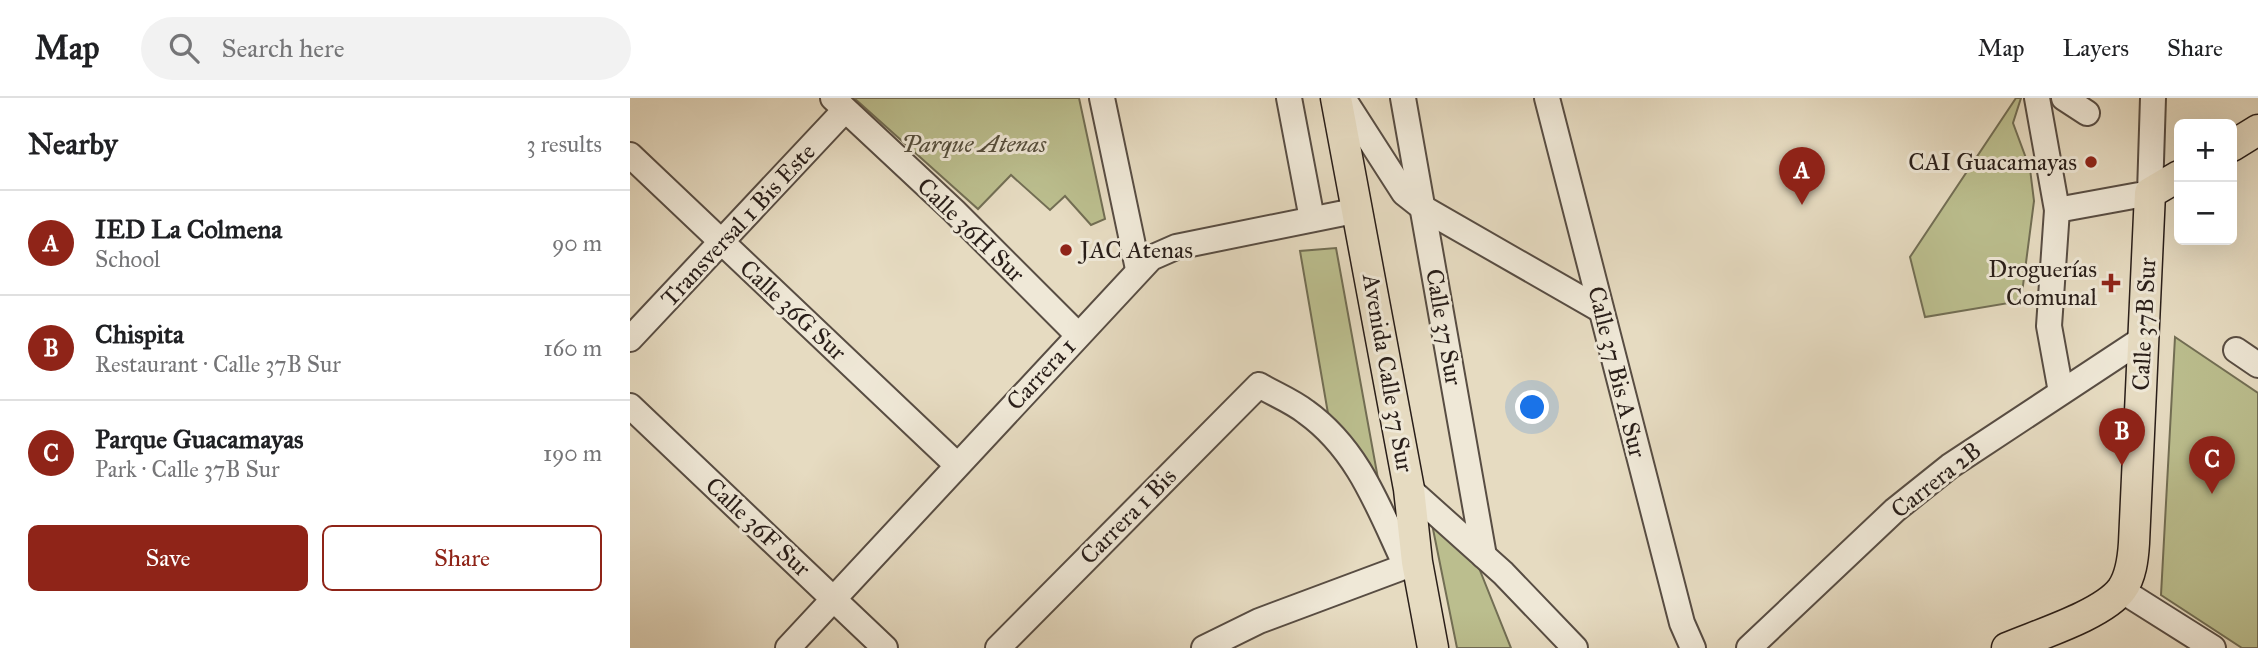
<!DOCTYPE html>
<meta charset="utf-8">
<style>
body{margin:0;font-family:"IM FELL Great Primer",serif;background:#f2f2f2;color:#202124}
.controls{position:absolute;right:21px;top:21px;display:grid;overflow:hidden;border-radius:10px;box-shadow:0 7px 28px #0002}
.controls button{width:63px;height:63px;display:grid;place-items:center;padding:0;border:0;border-bottom:2px solid #e0e0e0;background:#fff;color:#202124;font:35px sans-serif}
.you{position:absolute;left:903px;top:310px;width:24px;height:24px;margin:-18px;border:5px solid #fff;border-radius:50%;background:#1a73e8;box-shadow:0 0 0 10px #1a73e833}
.badge{display:grid;place-items:center;width:46px;height:46px;border-radius:50%;background:#8f2418;color:#fff;font-size:23px;font-weight:700}
.pin{position:absolute;translate:-50% -58px;filter:drop-shadow(0 2px 4px #0008)}
.pin::after{content:'';position:absolute;top:37px;width:24px;height:21px;background:inherit;clip-path:polygon(0 0,100% 0,50% 100%)}
.list{margin:0;padding:0;list-style:none}
h2{display:flex;justify-content:space-between;align-items:center;height:91px;margin:0;padding:0 28px;font-size:30px}
h2 small{font-size:23px;font-weight:400;color:#757577}
.list li{display:grid;grid-template-columns:46px 1fr auto;gap:21px;align-items:center;box-sizing:border-box;height:105px;padding:0 28px;border-top:2px solid #e0e0e0}
.list b{display:block;font-size:26px;white-space:nowrap}
.list p{margin:0;font-size:23px;white-space:nowrap;color:#757577}
.list em{font-size:23px;font-style:normal;color:#757577}
.actions{display:flex;gap:14px;padding:21px 28px}
.actions a{flex:1;padding:16px 0;border:2px solid #8f2418;border-radius:10px;text-align:center;font-size:24px;color:#8f2418}
.actions .main{background:#8f2418;color:#fff}
.icon{flex:none;width:38px;height:38px;fill:none;stroke:currentColor;stroke-width:2;stroke-linecap:round;stroke-linejoin:round}
.map{position:relative;flex:none;width:1628px;height:550px;overflow:hidden}
header{display:flex;align-items:center;gap:42px;box-sizing:border-box;height:98px;padding:0 35px;background:#fff;border-bottom:2px solid #e0e0e0}
header strong{font-size:33px}
nav{display:flex;gap:38px;margin-inline-start:auto;font-size:24px}
.search{width:490px;height:63px;background:#f2f2f2;display:flex;align-items:center;gap:18px;box-sizing:border-box;padding:0 24px;border-radius:38px;color:#757577;font-size:26px}
main{display:flex}
aside{flex:1;background:#fff}
.map>svg:first-child{display:block}
.green{fill:#bbbe8e;stroke:#726e54;stroke-width:2}
.lines{fill:none;stroke-linecap:round;stroke-linejoin:round}
.minor-casing{stroke:#584d43;stroke-width:28}
.major-casing{stroke:#291e19;stroke-width:33}
.minor{stroke:#efe8d7;stroke-width:24}
.major{stroke:#e6dbc1;stroke-width:30}
.poi-dot{fill:#8f2418;stroke:#efe8d7;stroke-width:2.5}
.labels{text-anchor:middle;stroke-width:6;stroke-linejoin:round;paint-order:stroke}
.park-label{font-size:24px;font-style:italic;fill:#554e3c;stroke:#efe8d7}
.poi-label{font-size:24px;fill:#291e19;stroke:#efe8d7;text-anchor:end}
.street-label{font-size:24px;fill:#291e19;stroke:#efe8d7}
</style>
<header>
<strong>Map</strong>
<div class="search"><svg class="icon" aria-label="search" viewBox="0 0 24 24"><circle cx="10" cy="10" r="6"/><path d="M15 15l6 6"/></svg>Search here</div>
<nav><a>Map</a><a>Layers</a><a>Share</a></nav>
</header>
<main>
<aside>
<h2>Nearby<small>3 results</small></h2>
<ul class="list">
<li><span class="badge">A</span><div><b>IED La Colmena</b><p>School</p></div><em>90 m</em></li>
<li><span class="badge">B</span><div><b>Chispita</b><p>Restaurant · Calle 37B Sur</p></div><em>160 m</em></li>
<li><span class="badge">C</span><div><b>Parque Guacamayas</b><p>Park · Calle 37B Sur</p></div><em>190 m</em></li>
</ul>
<div class="actions"><a class="main">Save</a><a>Share</a></div>
</aside>
<div class="map">
<svg width="1628" height="550" viewBox="0 0 1628 550">
<rect width="100%" height="100%" fill="#e6dbc1"/>
<filter id="stains"><feTurbulence type="fractalNoise" baseFrequency=".00286" numOctaves="4"/><feColorMatrix values="0 0 0 0 .2 0 0 0 0 .09 0 0 0 0 .02 0 0 0 .5 -.17"/></filter>
<radialGradient id="worn" r=".72"><stop offset=".6" stop-color="#630" stop-opacity="0"/><stop offset="1" stop-color="#630" stop-opacity=".3"/></radialGradient>
<!-- green -->
<g class="green">
<polygon points="224,0 449,0 475,121 461,127 435,98 420,112 381,77 348,111"/>
<polygon points="1386,0 1391,0 1383,25 1400,71 1404,103 1391,203 1295,219 1280,159"/>
<polygon points="706,150 751,397 700,327 670,153"/>
<polygon points="1545,239 1628,295 1628,550 1612,550 1531,497"/>
<polygon points="802,426 849,470 881,550 827,550"/>
</g>
<g class="lines">
<!-- minor casing -->
<g class="minor-casing">
<g id="minor">
<polyline points="203,0 324,113 447,236"/>
<polyline points="472,0 508,171"/>
<polyline points="659,0 682,121"/>
<polyline points="713,0 774,95 793,110 971,212"/>
<polyline points="773,0 854,458"/>
<polyline points="917,0 1052,525 1063,550"/>
<polyline points="1407,0 1427,112 1419,228 1431,294"/>
<polyline points="1434,0 1457,15"/>
<polyline points="0,57 327,367"/>
<polyline points="1427,112 1520,95 1523,0"/>
<polyline points="0,241 215,12"/>
<polyline points="1606,252 1628,267"/>
<polyline points="0,308 255,550"/>
<polyline points="779,391 873,475 945,550"/>
<polyline points="1491,492 1583,550"/>
<polyline points="158,550 521,160 546,149 729,112"/>
<path d="M368,550l261,-263c15,9 33,16 47,27 53,38 73,97 100,154"/>
<polyline points="574,550 629,523 787,464"/>
<polyline points="1119,550 1265,412 1320,368 1514,240"/>
</g>
</g>
<!-- major casing -->
<g class="major-casing">
<g id="major">
<polyline points="706,0 779,391 787,464 803,550"/>
<polyline points="1602,48 1628,32"/>
<path d="M1377,550c30,-13 96,-33 115,-59 9,-13 11,-30 12,-46l16,-350 29,-17"/>
</g>
</g>
<!-- minor -->
<use href="#minor" class="minor"/>
<!-- major -->
<use href="#major" class="major"/>
</g>
<!-- markers -->
<g class="poi-dot">
<circle cx="1461" cy="64" r="7"/>
<circle cx="436" cy="152" r="7"/>
<path d="M1477.5 174.5h7v7h7v7h-7v7h-7v-7h-7v-7h7z"/>
</g>
<g class="labels">
<!-- park labels -->
<g class="park-label">
<text x="344" y="54">Parque Atenas</text>
</g>
<!-- poi labels -->
<g class="poi-label">
<text x="1447" y="72">CAI Guacamayas</text>
<text x="450" y="160" text-anchor="start">JAC Atenas</text>
<text x="1467" y="179">Droguerías<tspan x="1467" dy="28">Comunal</tspan></text>
</g>
<!-- street labels -->
<g class="street-label">
<text transform="translate(108 127) rotate(-47)" y="8">Transversal 1 Bis Este</text>
<text transform="translate(341 132) rotate(44)" y="8">Calle 36H Sur</text>
<text transform="translate(163 212) rotate(43)" y="8">Calle 36G Sur</text>
<text transform="translate(1514 226) rotate(-87)" y="8">Calle 37B Sur</text>
<text transform="translate(814 229) rotate(80)" y="8">Calle 37 Sur</text>
<text transform="translate(987 274) rotate(76)" y="8">Calle 37 Bis A Sur</text>
<text transform="translate(758 275) rotate(80)" y="8">Avenida Calle 37 Sur</text>
<text transform="translate(411 276) rotate(-47)" y="8">Carrera 1</text>
<text transform="translate(1306 382) rotate(-38)" y="8">Carrera 2B</text>
<text transform="translate(498 418) rotate(-45)" y="8">Carrera 1 Bis</text>
<text transform="translate(128 429) rotate(43)" y="8">Calle 36F Sur</text>
</g>
</g>
<rect width="100%" height="100%" filter="url(#stains)"/>
<rect width="100%" height="100%" fill="url(#worn)"/>
</svg>
<div class="controls">
<button>+</button>
<button>−</button>
</div>
<div class="you"></div>
<div class="pin badge" style="left:1172px;top:107px">A</div>
<div class="pin badge" style="left:1492px;top:368px">B</div>
<div class="pin badge" style="left:1582px;top:396px">C</div>
</div>
</main>
